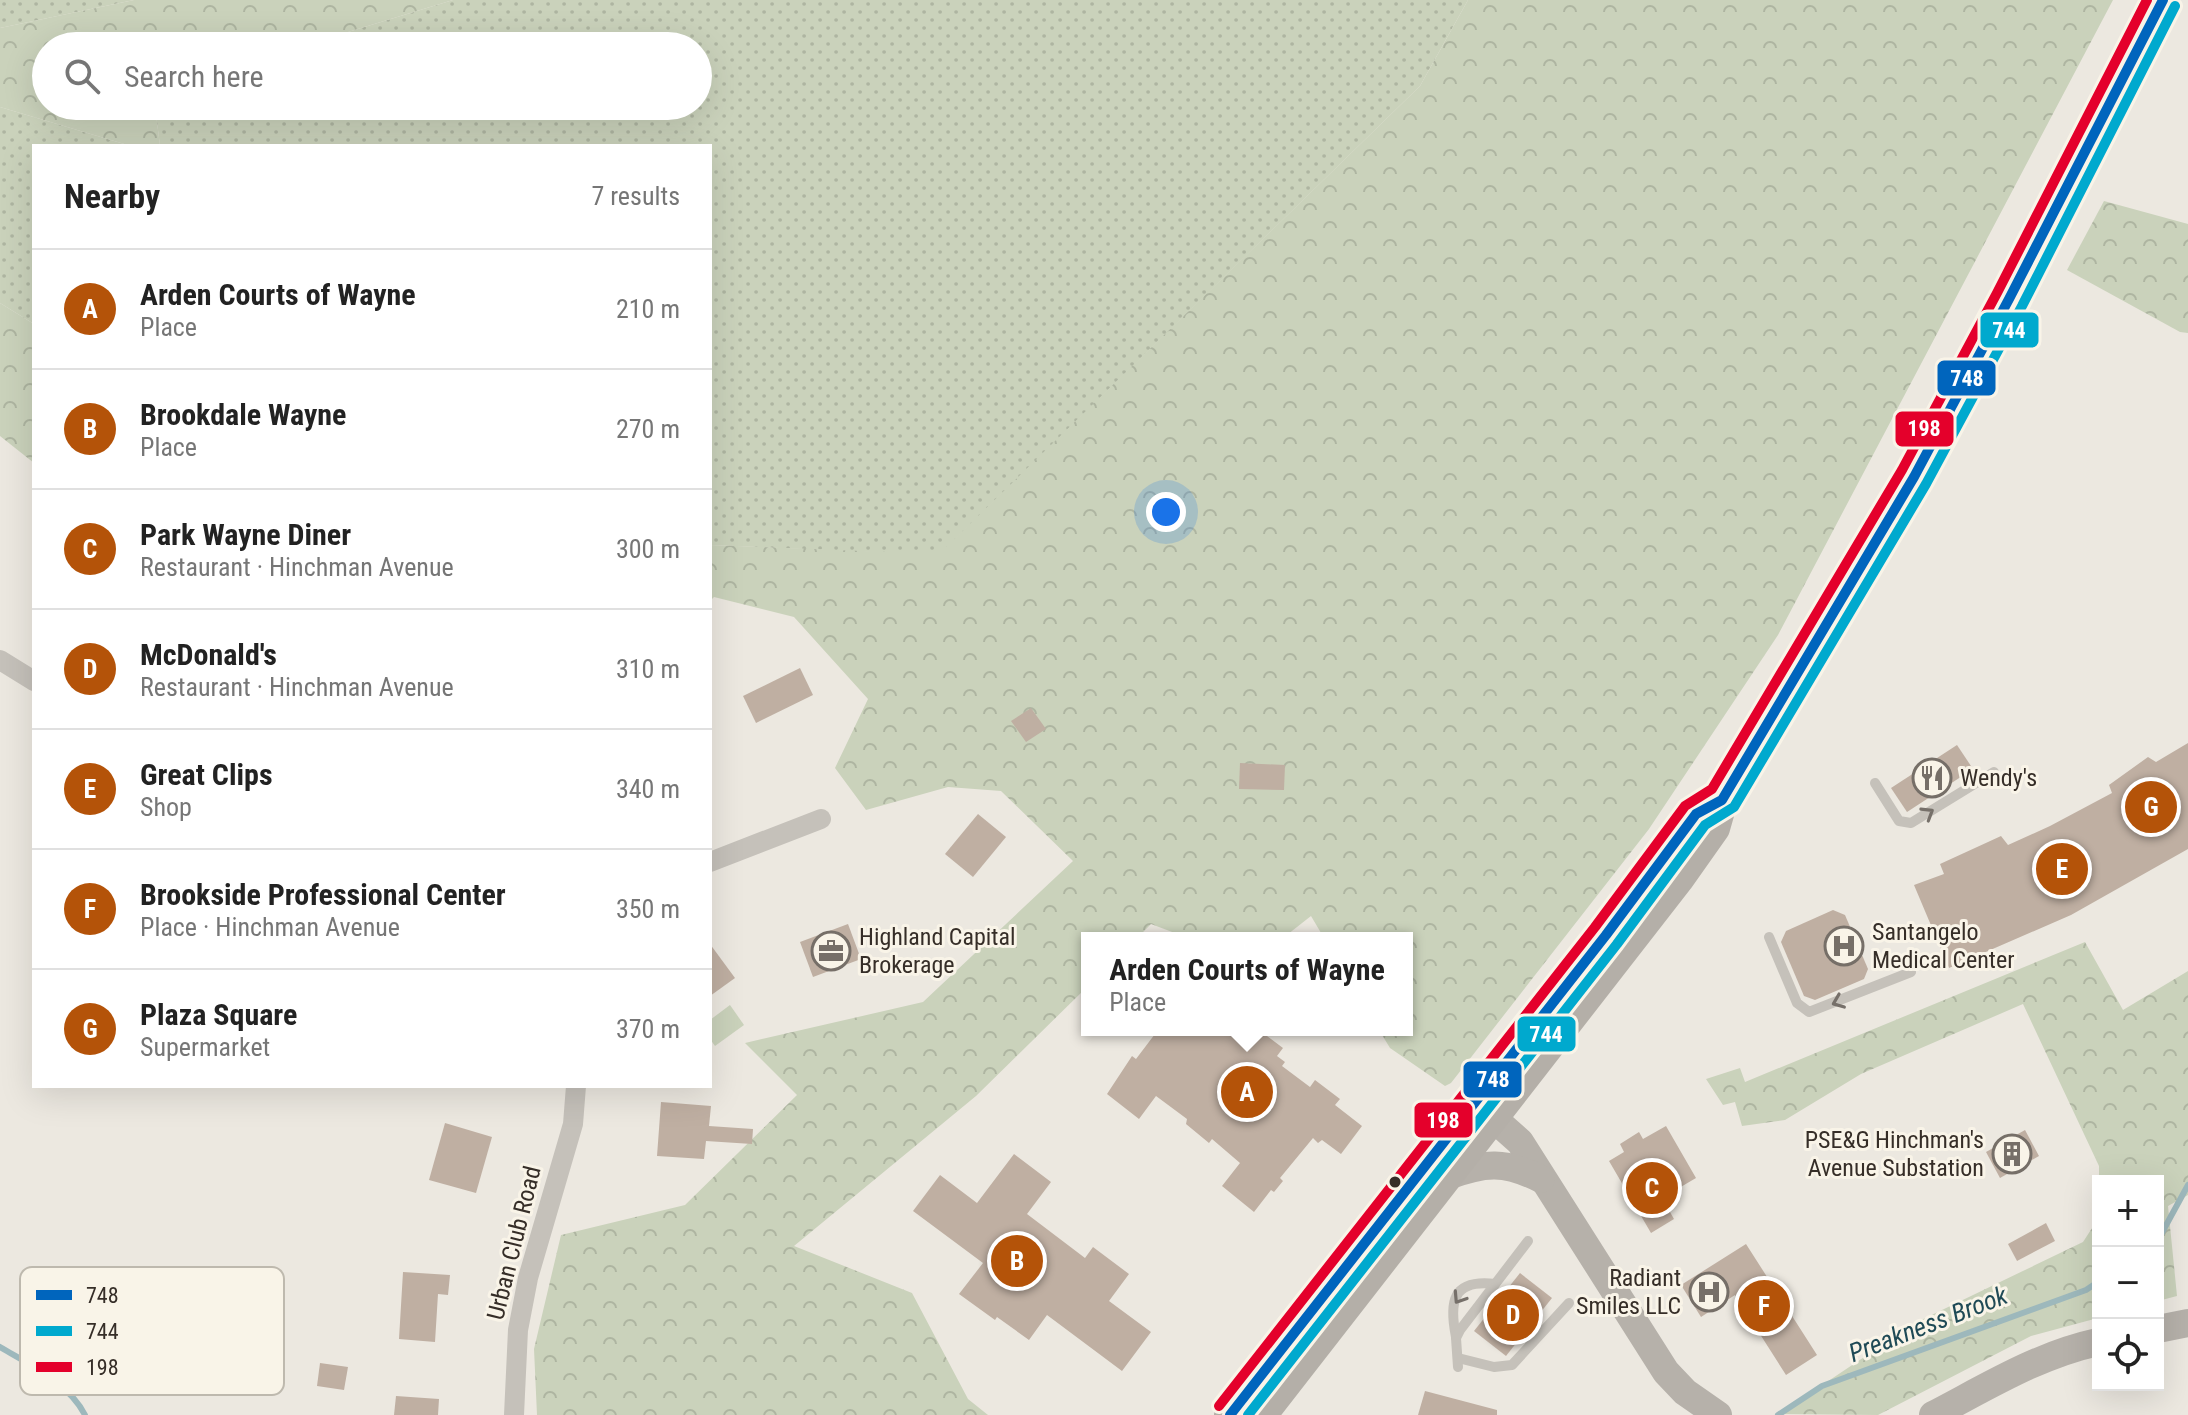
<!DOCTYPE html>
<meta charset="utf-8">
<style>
body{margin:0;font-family:"Roboto Condensed",sans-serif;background:#f6f6f6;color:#222}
.controls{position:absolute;right:24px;bottom:24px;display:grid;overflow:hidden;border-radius:0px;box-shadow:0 8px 32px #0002}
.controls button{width:72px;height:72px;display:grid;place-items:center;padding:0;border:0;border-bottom:2px solid #e0e0e0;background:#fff;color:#222;font:40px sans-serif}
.you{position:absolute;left:1166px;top:512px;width:28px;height:28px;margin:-20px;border:6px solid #fff;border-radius:50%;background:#1a73e8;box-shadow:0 0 0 12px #1a73e833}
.badge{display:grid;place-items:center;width:52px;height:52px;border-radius:50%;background:#b45309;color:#fff;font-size:26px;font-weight:700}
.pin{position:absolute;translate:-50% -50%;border:4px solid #fff;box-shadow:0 2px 8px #0006}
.popup{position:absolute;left:1081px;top:932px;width:332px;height:104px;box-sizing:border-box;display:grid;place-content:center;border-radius:0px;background:#fff;filter:drop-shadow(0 2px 6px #0005);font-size:26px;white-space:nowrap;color:#767676}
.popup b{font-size:30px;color:#222}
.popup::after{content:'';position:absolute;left:50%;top:100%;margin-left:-16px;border:16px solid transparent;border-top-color:#fff}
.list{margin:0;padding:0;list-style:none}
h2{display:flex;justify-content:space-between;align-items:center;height:104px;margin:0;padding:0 32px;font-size:34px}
h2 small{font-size:26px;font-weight:400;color:#767676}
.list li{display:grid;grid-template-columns:52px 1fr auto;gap:24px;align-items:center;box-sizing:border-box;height:120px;padding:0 32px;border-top:2px solid #e0e0e0}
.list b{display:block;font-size:30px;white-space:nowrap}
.list p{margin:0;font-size:26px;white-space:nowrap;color:#767676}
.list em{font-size:26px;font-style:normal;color:#767676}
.icon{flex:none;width:44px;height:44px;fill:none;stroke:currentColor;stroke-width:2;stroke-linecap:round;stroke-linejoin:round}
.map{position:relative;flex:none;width:2188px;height:1415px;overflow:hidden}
.search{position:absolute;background:#fff;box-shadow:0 8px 32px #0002;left:32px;top:32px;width:680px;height:88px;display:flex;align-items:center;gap:20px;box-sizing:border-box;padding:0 28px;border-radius:44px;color:#767676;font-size:30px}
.panel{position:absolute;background:#fff;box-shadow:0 8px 32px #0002;left:32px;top:144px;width:680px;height:944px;border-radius:0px}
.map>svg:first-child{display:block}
.grass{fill:url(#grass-dots)}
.forest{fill:url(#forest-crowns)}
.garden{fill:#cad2bb}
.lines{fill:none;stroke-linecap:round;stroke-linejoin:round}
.stream{stroke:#9db8bc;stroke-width:6}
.building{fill:#bfafa2}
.lane{stroke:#c5c1ba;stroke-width:10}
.street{stroke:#c5c1ba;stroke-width:20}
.secondary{stroke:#b6b1aa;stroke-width:28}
.primary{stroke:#b4afa8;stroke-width:32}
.bus-1-casing{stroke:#f9f4e8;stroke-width:16}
.bus-2-casing{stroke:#f9f4e8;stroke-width:16}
.bus-3-casing{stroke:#f9f4e8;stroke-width:16}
.bus-1{stroke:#0065bd;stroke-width:10}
.bus-2{stroke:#00a9ce;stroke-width:10}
.bus-3{stroke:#e4002b;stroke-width:10}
.oneway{stroke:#76706a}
.bus-dot{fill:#362e28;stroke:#f9f4e8;stroke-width:3}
.labels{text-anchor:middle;stroke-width:6;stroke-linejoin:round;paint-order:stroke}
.poi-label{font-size:24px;fill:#362e28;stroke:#f9f4e8;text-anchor:start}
.street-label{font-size:24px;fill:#362e28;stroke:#f9f4e8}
.water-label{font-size:26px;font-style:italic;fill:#1f4a56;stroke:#f9f4e8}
.key{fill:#f9f4e8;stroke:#beb9ae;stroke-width:2}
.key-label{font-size:22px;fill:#362e28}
.line-badge{stroke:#f9f4e8;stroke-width:3}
.badge-label{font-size:22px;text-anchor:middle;font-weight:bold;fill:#fff}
</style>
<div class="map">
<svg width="2188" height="1415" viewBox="0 0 2188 1415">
<defs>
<pattern id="grass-dots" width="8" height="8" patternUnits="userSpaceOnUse" patternTransform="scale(2)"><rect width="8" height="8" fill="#cad2bb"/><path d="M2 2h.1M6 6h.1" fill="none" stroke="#aeb5a1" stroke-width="1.8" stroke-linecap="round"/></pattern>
<pattern id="forest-crowns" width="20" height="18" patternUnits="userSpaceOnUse" patternTransform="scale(2)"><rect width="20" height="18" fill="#cad2bb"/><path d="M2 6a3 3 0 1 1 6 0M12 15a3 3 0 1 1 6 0" fill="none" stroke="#aeb5a1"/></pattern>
</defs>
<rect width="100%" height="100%" fill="#ece8e0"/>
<!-- grass -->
<g class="grass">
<polygon points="0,0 134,0 0,28"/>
<polygon points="453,0 1468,0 1420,86 939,555 710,545 710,146 160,146 155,106 698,106 698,46 302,46"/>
<polygon points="0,107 131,146 34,146 34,324 0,303"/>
</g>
<!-- forest -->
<g class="forest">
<polygon points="134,0 453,0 302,46 46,46 46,106 155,106 160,146 131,146 0,107 0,28"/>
<polygon points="1468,0 2113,0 1778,635 1649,829 1451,1083 1445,1086 1390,1048 1379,1030 1407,1030 1407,938 1324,938 1311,916 1283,938 1188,938 1151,924 1137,938 1087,938 1087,987 976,1096 794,1246 912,1293 968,1399 988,1415 537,1415 534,1349 561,1235 685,1205 797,1095 745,1043 923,1002 1073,861 1001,791 948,787 866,810 835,768 868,699 794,617 714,597 710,601 710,545 939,554 1420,86"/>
<polygon points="2104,201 2188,224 2188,333 2180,332 2067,270"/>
<polygon points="0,303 34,324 34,463 0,436"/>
<polygon points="2085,942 2123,1010 2188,971 2188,1195 2168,1206 2177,1296 2158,1301 2158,1181 2099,1181 2099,1166 2023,1004 1861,1074 1785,1120 1742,1126 1735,1102 1723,1105 1706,1079 1740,1068 1745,1082"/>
<polygon points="2098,1208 2098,1318 2031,1336 1878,1415 1779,1414 1915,1323 2083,1242 2096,1222"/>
</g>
<!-- garden -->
<polygon class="garden" points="730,1005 744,1025 715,1046 710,1039 710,1020"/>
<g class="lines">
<!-- stream -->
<g class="stream">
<polyline points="2158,1240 2188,1185"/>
<path d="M0,1347c30,18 69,36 85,68"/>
<polyline points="1778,1415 1822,1386 2086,1290 2098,1282"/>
</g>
</g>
<!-- building -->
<g class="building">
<polygon points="800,668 813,695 756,723 743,696"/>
<polygon points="1031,708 1046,729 1026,742 1011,721"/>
<polygon points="2188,743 2188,849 2071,915 1949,968 1914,885 1944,874 1940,864 1988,842 2001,836 2008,845 2050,826 2112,793 2109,785 2148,757 2156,762"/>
<polygon points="1957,745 1973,769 1907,812 1891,788"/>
<polygon points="1240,763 1285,765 1284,790 1239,789"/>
<polygon points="978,814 1006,837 973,877 945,854"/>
<polygon points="1833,910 1845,915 1868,969 1864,979 1815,1000 1804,996 1781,942 1786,931"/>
<polygon points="848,924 861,959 813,977 800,942"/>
<polygon points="710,944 735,978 710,996"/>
<polygon points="1158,1030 1239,1030 1250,1039 1259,1030 1283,1048 1277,1056 1285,1062 1282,1066 1310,1087 1315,1080 1340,1099 1335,1105 1362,1126 1341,1154 1322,1140 1318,1143 1313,1138 1280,1178 1283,1181 1274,1192 1271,1190 1254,1212 1222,1186 1240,1163 1212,1139 1209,1143 1186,1124 1187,1119 1156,1096 1139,1119 1107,1094 1132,1056 1136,1059"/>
<polygon points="661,1102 711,1106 709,1126 753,1129 752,1144 706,1141 704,1159 657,1156"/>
<polygon points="445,1123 492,1137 476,1193 429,1180"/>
<polygon points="1666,1126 1696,1178 1662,1198 1674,1219 1651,1233 1609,1161 1624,1152 1620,1144 1639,1132 1643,1139"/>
<polygon points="2025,1130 2039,1156 2000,1178 1986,1152"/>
<polygon points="1014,1154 1051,1182 1027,1214 1085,1258 1093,1247 1129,1274 1109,1301 1151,1332 1122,1371 1047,1315 1029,1340 997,1317 995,1320 959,1294 983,1263 913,1211 940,1175 977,1203"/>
<polygon points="2046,1223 2055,1241 2017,1261 2008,1244"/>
<polygon points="1746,1244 1817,1355 1786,1375 1735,1295 1701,1317 1681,1285"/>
<polygon points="403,1272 450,1275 448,1295 438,1294 435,1342 399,1339"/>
<polygon points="1520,1273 1552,1298 1506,1356 1474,1331"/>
<polygon points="320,1363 348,1367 344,1390 317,1386"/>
<polygon points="1425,1391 1497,1410 1497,1415 1418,1415"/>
<polygon points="396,1396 439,1399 438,1415 394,1415"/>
</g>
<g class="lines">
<!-- lane -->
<g class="lane">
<polyline points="1875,783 1899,821 1911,823 1994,772"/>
<polyline points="1769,937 1797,1003 1809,1012 1911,972"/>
<path d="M1456,1337c-7,-35 -4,-58 39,-53"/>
<polyline points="1458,1358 1494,1367 1512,1365 1569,1303"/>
<polyline points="1458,1367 1456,1338 1460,1330 1528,1241"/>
</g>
<!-- street -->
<g class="street">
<polyline points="0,660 34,681"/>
<polyline points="710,862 821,819"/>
<polyline points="514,1415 518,1330 528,1278 573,1124 576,1086"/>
</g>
<!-- secondary -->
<g class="secondary">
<polyline points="1472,1109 1493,1118 1520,1142 1666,1372 1685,1392 1718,1415"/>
<path d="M1448,1176c37,-14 57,-15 93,3"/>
<polyline points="2158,1329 2188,1323"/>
<path d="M1933,1415c54,-28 105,-60 165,-73"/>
</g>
<!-- primary -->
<g class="primary">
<path d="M1230,1415l376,-480 90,-121 26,-14c65,-107 131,-213 192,-323 87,-157 167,-317 249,-477"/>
<polyline points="1261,1415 1678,879 1714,828 1722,800"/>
</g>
<!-- bus-1 casing -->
<g class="bus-1-casing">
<polyline id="bus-1" points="1230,1415 1606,935 1696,814 1722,800 1914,477 2009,299 2163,0"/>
</g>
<!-- bus-2 casing -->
<g class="bus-2-casing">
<polyline id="bus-2" points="1248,1415 1617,944 1705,825 1734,807 1926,484 2022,306 2175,6"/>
</g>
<!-- bus-3 casing -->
<g class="bus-3-casing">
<polyline id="bus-3" points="1219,1406 1595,927 1685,806 1712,789 1902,470 1997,293 2147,0"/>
</g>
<!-- bus-1 -->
<use href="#bus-1" class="bus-1"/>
<!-- bus-2 -->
<use href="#bus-2" class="bus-2"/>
<!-- bus-3 -->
<use href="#bus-3" class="bus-3"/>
</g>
<!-- one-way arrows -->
<defs><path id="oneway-chevron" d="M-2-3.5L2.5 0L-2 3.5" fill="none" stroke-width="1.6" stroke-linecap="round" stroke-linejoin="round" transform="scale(2)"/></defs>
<g class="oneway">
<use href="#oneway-chevron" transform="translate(1928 813) rotate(-32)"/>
<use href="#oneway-chevron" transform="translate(1838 1002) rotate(158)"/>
<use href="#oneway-chevron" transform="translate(1459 1298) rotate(123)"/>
</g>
<!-- icons -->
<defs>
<g id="restaurant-ring" transform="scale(2)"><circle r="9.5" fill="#f9f4e8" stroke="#766f68" stroke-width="1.5"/><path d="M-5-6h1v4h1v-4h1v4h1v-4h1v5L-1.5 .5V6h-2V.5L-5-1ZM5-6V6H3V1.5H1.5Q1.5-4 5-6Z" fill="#766f68"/></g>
<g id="hospital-ring" transform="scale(2)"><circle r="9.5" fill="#f9f4e8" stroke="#766f68" stroke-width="1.5"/><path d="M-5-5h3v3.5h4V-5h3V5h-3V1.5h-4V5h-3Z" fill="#766f68"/></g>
<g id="office-ring" transform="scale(2)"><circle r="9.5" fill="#f9f4e8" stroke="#766f68" stroke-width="1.5"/><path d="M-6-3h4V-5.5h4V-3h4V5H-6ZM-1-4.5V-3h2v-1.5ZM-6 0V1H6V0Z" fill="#766f68"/></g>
<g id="building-ring" transform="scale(2)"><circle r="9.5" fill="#f9f4e8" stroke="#766f68" stroke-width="1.5"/><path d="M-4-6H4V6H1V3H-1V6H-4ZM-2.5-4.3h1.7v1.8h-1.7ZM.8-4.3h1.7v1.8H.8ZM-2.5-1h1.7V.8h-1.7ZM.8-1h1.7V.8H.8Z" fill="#766f68"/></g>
</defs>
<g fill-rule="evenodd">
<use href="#restaurant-ring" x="1932" y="778"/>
<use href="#hospital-ring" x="1844" y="946"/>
<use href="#office-ring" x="831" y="951"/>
<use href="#building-ring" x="2012" y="1154"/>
<use href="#hospital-ring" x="1709" y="1292"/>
</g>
<!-- markers -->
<circle class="bus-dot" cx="1395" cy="1182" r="7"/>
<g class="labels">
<!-- poi labels -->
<g class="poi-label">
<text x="1960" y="786">Wendy's</text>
<text x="1872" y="940">Santangelo<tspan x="1872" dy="28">Medical Center</tspan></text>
<text x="859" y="945">Highland Capital<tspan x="859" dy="28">Brokerage</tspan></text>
<text x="1984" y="1148" text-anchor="end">PSE&amp;G Hinchman's<tspan x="1984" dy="28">Avenue Substation</tspan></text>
<text x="1681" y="1286" text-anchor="end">Radiant<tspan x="1681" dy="28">Smiles LLC</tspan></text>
</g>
<!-- street labels -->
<g class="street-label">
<text transform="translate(514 1243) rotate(-76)" y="8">Urban Club Road</text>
</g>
<!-- water labels -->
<g class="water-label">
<text transform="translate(1928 1324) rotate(-21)" y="9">Preakness Brook</text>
</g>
</g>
<!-- legend -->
<rect x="20" y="1267" width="264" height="128" rx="12" class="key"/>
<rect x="36" y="1290" width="36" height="10" fill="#0065bd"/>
<rect x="36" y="1326" width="36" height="10" fill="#00a9ce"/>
<rect x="36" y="1362" width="36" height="10" fill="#e4002b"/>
<g class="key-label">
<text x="86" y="1303">748</text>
<text x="86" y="1339">744</text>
<text x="86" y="1375">198</text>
</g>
<g class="line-badge">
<rect x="1979" y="311" width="61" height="38" rx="8" fill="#00a9ce"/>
<rect x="1936" y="359" width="61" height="38" rx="8" fill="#0065bd"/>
<rect x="1894" y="410" width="61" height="38" rx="8" fill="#e4002b"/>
<rect x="1516" y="1015" width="61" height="38" rx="8" fill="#00a9ce"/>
<rect x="1462" y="1060" width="61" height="39" rx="8" fill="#0065bd"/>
<rect x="1413" y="1101" width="61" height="38" rx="8" fill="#e4002b"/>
</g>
<g class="badge-label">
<text x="2009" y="338">744</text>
<text x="1967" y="386">748</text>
<text x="1924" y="436">198</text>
<text x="1546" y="1042">744</text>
<text x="1493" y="1087">748</text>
<text x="1443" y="1128">198</text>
</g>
</svg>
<div class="controls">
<button>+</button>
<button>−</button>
<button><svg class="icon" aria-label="locate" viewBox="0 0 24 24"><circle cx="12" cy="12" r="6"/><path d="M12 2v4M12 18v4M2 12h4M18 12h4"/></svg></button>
</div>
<div class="you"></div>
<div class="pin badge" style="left:1247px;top:1092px">A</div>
<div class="popup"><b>Arden Courts of Wayne</b>Place</div>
<div class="pin badge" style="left:1017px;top:1261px">B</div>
<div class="pin badge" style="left:1652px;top:1188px">C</div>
<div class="pin badge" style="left:1513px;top:1315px">D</div>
<div class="pin badge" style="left:2062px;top:869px">E</div>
<div class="pin badge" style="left:1764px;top:1306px">F</div>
<div class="pin badge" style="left:2151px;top:807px">G</div>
<div class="search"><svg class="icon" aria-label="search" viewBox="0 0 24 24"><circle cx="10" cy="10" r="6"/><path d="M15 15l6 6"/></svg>Search here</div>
<section class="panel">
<h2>Nearby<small>7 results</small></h2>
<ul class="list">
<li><span class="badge">A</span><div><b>Arden Courts of Wayne</b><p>Place</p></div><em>210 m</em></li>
<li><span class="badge">B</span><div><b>Brookdale Wayne</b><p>Place</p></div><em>270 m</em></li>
<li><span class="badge">C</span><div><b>Park Wayne Diner</b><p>Restaurant · Hinchman Avenue</p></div><em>300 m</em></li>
<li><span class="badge">D</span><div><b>McDonald's</b><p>Restaurant · Hinchman Avenue</p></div><em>310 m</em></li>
<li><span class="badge">E</span><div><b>Great Clips</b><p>Shop</p></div><em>340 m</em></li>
<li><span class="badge">F</span><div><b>Brookside Professional Center</b><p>Place · Hinchman Avenue</p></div><em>350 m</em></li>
<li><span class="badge">G</span><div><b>Plaza Square</b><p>Supermarket</p></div><em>370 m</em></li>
</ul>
</section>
</div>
